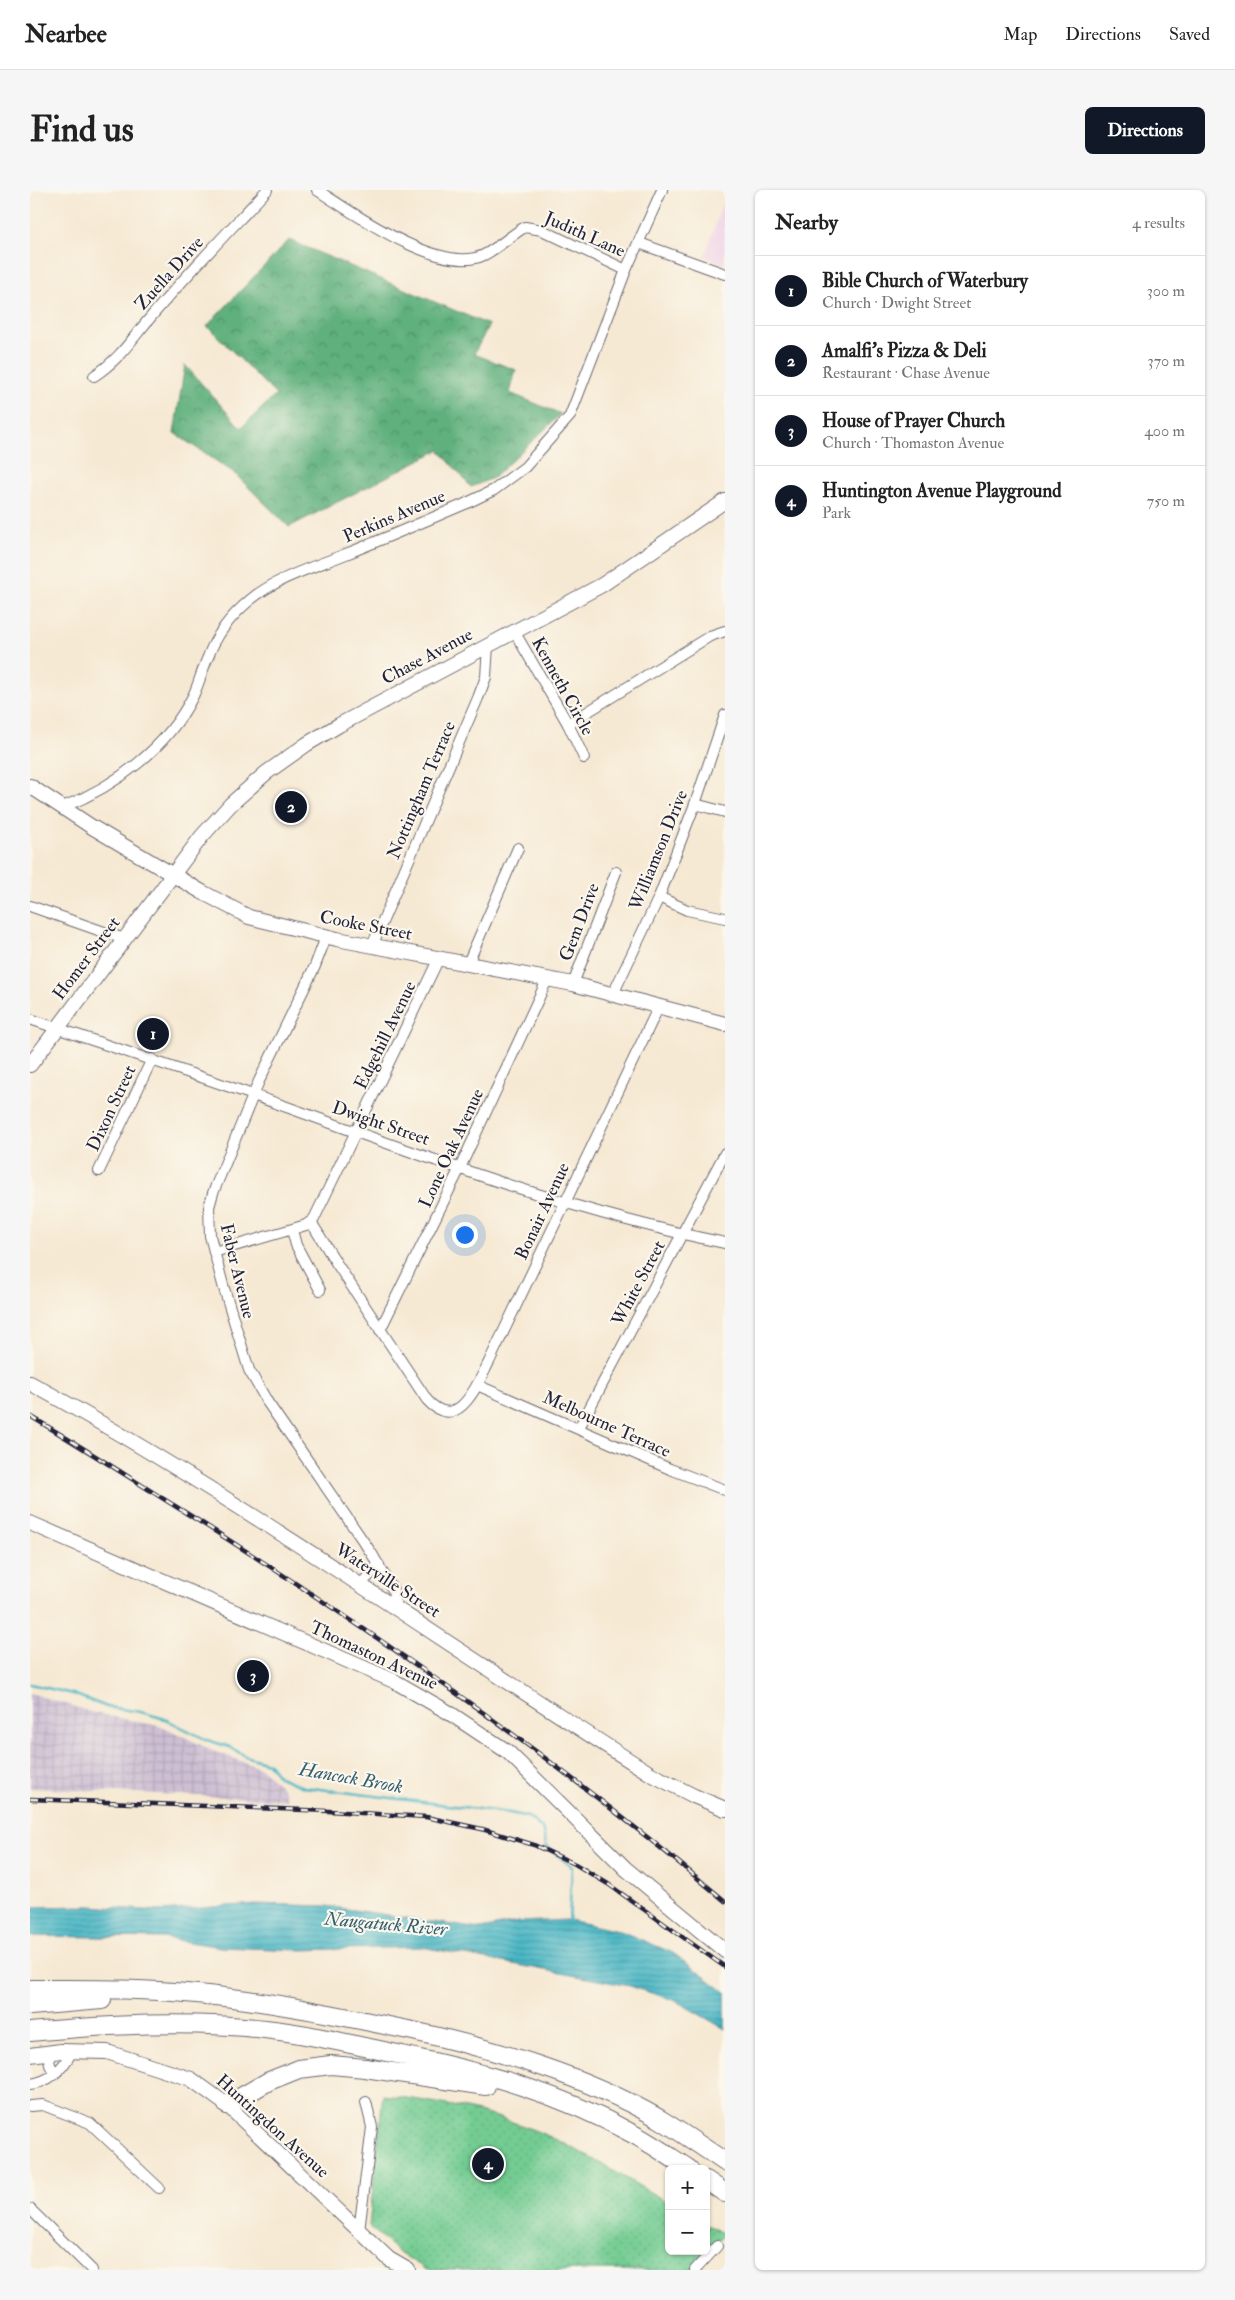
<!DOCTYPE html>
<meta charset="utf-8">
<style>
body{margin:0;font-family:"IM FELL Double Pica",serif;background:#f6f6f6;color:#222}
.controls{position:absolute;right:15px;bottom:15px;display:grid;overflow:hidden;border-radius:8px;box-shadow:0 1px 4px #0004}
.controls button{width:45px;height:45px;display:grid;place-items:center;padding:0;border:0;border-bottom:1px solid #e0e0e0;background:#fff;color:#222;font:25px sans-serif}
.you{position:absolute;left:434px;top:1044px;width:18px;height:18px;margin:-12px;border:4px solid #fff;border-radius:50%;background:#1a73e8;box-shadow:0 0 0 8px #1a73e833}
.badge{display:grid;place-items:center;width:32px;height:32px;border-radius:50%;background:#111827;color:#fff;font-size:16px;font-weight:700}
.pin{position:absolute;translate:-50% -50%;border:2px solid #fff;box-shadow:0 1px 5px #0006}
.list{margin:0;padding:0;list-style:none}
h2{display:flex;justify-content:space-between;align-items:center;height:65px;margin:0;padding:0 20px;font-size:21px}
h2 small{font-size:16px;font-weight:400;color:#767676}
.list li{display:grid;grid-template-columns:32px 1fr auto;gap:15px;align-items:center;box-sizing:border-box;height:70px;padding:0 20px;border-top:1px solid #e0e0e0}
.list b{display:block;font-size:19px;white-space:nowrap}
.list p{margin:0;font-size:16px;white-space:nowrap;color:#767676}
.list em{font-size:16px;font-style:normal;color:#767676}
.map{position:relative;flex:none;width:695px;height:2080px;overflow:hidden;border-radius:8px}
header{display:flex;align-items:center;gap:30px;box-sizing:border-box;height:70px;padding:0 25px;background:#fff;border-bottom:1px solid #e0e0e0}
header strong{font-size:24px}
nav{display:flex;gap:28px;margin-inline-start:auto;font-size:18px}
.intro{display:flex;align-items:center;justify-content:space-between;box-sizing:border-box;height:120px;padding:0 30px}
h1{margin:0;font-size:35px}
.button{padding:12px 22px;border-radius:8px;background:#111827;color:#fff;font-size:18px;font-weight:700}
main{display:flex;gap:30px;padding:0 30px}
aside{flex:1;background:#fff;border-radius:8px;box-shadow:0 1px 4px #0004}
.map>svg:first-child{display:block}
.built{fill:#efd0e7}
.industrial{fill:url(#industrial-grid)}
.forest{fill:url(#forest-crowns);stroke:#40695c}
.park{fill:url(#park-dots);stroke:#4a7766}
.water{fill:url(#water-rules);stroke:#366c80}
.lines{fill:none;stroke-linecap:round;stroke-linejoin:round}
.stream{stroke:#4ab7c5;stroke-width:2.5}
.street-casing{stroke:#6c6870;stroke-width:12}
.secondary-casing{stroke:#6c6870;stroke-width:16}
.highway-casing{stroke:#6c6870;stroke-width:20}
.street{stroke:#fff;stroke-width:10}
.secondary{stroke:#fff;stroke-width:14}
.highway{stroke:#fff;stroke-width:18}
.rail-casing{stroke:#22223b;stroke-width:4.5}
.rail{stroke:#fbf7ec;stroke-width:2.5;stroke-dasharray:8;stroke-linecap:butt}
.labels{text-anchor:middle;stroke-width:4.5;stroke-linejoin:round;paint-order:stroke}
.street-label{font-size:18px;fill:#22223b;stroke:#fbf7ec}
.water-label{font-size:19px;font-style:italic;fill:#325e72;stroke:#fbf7ec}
</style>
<header>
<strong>Nearbee</strong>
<nav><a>Map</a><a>Directions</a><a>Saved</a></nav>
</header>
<div class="intro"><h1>Find us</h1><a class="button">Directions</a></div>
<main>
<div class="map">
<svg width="695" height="2080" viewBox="0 0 695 2080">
<defs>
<pattern id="industrial-grid" width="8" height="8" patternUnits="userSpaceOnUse" patternTransform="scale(1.25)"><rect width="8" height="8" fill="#cdbed3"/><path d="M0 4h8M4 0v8" fill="none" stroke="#b0a3b6"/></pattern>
<pattern id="forest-crowns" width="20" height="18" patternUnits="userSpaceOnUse" patternTransform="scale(1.25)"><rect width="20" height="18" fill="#5eb07c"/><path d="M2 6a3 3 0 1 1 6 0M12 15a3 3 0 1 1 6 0" fill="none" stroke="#4d8f67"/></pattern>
<pattern id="park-dots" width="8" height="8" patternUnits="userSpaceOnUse" patternTransform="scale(1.25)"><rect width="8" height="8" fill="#73cc92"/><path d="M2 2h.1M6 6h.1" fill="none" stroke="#63af7f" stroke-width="1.8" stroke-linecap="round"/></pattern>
<pattern id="water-rules" width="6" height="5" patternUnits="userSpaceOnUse" patternTransform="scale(1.25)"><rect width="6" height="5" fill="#4ab7c5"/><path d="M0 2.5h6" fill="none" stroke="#3d94a1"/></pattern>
</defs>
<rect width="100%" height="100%" fill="#fbf7ec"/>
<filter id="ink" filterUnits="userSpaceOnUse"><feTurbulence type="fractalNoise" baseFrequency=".02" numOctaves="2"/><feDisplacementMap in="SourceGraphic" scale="10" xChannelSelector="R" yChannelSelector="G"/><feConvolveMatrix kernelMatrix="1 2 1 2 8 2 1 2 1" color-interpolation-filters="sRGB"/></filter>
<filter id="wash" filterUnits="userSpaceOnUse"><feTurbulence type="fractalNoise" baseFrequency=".0096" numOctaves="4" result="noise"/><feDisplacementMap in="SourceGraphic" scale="20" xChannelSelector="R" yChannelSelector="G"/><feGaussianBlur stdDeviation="1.12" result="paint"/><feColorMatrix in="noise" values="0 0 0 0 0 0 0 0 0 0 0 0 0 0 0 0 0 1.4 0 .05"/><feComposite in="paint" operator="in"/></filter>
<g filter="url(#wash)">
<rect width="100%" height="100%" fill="#f6e9d3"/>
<!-- built -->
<polygon class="built" points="695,6 695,74 675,66"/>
<!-- industrial -->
<polygon class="industrial" points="0,1503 64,1523 134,1537 183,1561 230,1578 253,1598 257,1610 0,1598"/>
<!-- forest -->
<polygon class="forest" points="259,50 459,135 444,164 486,180 480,203 531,224 463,288 441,297 409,260 259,337 203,282 144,243 155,175 211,238 246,205 177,136"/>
<!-- park -->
<path class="park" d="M353,1905c61,7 124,20 180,48 36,18 70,40 106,60v48h37v-27l18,10 -33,36h-264l-30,-19 -28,-25z"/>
<!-- water -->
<polygon class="water" points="225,1714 297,1716 450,1739 487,1732 539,1730 593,1742 643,1763 695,1802 695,1839 646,1811 600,1796 392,1757 269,1760 191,1757 134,1748 0,1746 0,1717 59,1716 130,1721"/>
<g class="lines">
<!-- stream -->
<polyline class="stream" points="0,1494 43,1504 77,1517 111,1522 135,1529 177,1550 200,1557 215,1566 238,1573 249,1587 274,1597 480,1623 498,1627 512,1638 516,1655 542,1677 539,1732"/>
</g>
</g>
<g filter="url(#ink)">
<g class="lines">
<!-- street casing -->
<g class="street-casing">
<g id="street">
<path d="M287,0c36,23 124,86 167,65 14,-7 27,-20 41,-28l17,3 84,40"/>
<polyline points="609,53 695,84"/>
<path d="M64,186c26,-17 37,-36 56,-58 37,-44 78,-86 117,-128"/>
<polyline points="484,441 538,534 554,568"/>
<polyline points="538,534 680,446 695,441"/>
<polyline points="665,614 695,622"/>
<path d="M33,617c53,-21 104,-59 130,-111 6,-12 9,-26 15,-39 8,-22 24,-42 42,-57 28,-23 64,-33 96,-46 40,-16 79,-33 119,-50l29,-14 31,-23 45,-51 56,-146 36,-80"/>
<polyline points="629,707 657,720 695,728"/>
<polyline points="0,716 94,749"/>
<polyline points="296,747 285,776 229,891 183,1003 179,1017 180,1046 193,1095 219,1180 238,1213 342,1364 363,1400 366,1417"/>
<polyline points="342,756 448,508 456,487 458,455"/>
<polyline points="438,773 488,658"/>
<polyline points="543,794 586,682"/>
<polyline points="583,804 629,707 665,614 695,525"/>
<path d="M0,829c85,29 170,57 254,87 144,52 290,107 441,137"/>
<polyline points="69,981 122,869"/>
<path d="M281,1032l26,42 90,136c31,34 50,-15 62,-38l170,-356"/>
<polyline points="262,1040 266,1055 290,1100"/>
<polyline points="184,1062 276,1035 284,1029 409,768"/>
<polyline points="350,1140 430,978 518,788"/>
<polyline points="447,1195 640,1279 695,1300"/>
<polyline points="549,1238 695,963"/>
<polyline points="331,1394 349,1375"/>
<polyline points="18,1863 20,1875 24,1882"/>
<path d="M0,1894c20,-2 33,-15 42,-33"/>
<polyline points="0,1916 13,1915 60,1933 129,1998"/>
<polyline points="0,2019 62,2080"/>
<polyline points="329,2041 342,1937 336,1912"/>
<polyline points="665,2080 687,2056"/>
</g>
</g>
<!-- secondary casing -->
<g class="secondary-casing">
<g id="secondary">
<polyline points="0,596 62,637 172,702 219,727 307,749 543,794 695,834"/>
<polyline points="0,875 172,646 201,614 236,583 277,554 309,535 572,395 695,311"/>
<path d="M0,1193c215,118 414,261 621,391l43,22 31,13"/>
<polyline points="0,1333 364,1491 418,1522 478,1562 596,1679 695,1761"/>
<polyline points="0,1865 31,1861 77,1862 161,1889 197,1915 359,2069 378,2080"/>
</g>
</g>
<!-- highway casing -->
<g class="highway-casing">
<g id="highway">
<path d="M0,1799c55,0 111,-1 167,5 72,7 145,22 216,37 84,19 170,44 245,87 23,14 45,29 67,44"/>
<polyline points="0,1816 72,1810"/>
<path d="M0,1842c77,-7 158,-12 235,-3 47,5 94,17 141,27 78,16 155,38 225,77 20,10 39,24 58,36"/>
<polyline points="197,1915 239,1891 269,1879 301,1875 335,1878 456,1896"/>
<polyline points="676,1990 695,2003"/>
</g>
</g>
<!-- street -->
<use href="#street" class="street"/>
<!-- secondary -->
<use href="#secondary" class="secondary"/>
<!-- highway -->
<use href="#highway" class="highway"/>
<!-- rail casing -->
<g class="rail-casing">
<g id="rail">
<path d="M0,1226c49,29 97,60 145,90 192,120 377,249 550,395"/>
<polyline points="0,1609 299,1621 396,1627 452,1639 504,1655 545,1674 578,1694 695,1777"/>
</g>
</g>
<!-- rail -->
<use href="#rail" class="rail"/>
</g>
</g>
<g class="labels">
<!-- street labels -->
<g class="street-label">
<text transform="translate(555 44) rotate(24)" y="6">Judith Lane</text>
<text transform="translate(139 83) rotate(-48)" y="6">Zuella Drive</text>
<text transform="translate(364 326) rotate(-23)" y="6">Perkins Avenue</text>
<text transform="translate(397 466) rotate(-28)" y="6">Chase Avenue</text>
<text transform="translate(533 496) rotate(61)" y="6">Kenneth Circle</text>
<text transform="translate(391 600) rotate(-67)" y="6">Nottingham Terrace</text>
<text transform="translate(628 660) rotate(-68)" y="6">Williamson Drive</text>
<text transform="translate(549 732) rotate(-69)" y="6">Gem Drive</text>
<text transform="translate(336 735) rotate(11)" y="6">Cooke Street</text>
<text transform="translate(56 768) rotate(-53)" y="6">Homer Street</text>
<text transform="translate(355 845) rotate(-64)" y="6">Edgehill Avenue</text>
<text transform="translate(81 918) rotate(-65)" y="6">Dixon Street</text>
<text transform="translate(351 933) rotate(19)" y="6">Dwight Street</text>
<text transform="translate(421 958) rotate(-65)" y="6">Lone Oak Avenue</text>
<text transform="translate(512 1021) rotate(-65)" y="6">Bonair Avenue</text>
<text transform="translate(208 1081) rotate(76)" y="6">Faber Avenue</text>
<text transform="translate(608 1093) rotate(-62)" y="6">White Street</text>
<text transform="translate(577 1234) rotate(24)" y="6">Melbourne Terrace</text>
<text transform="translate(358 1390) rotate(33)" y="6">Waterville Street</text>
<text transform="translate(344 1465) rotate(25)" y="6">Thomaston Avenue</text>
<text transform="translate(243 1936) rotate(42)" y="6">Huntingdon Avenue</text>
</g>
<!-- water labels -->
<g class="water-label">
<text transform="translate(321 1587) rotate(10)" y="7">Hancock Brook</text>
<text transform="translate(356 1733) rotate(5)" y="7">Naugatuck River</text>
</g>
</g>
</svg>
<div class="controls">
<button>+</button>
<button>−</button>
</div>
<div class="you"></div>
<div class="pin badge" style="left:123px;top:844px">1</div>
<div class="pin badge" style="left:261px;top:617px">2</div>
<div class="pin badge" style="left:223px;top:1486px">3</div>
<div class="pin badge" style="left:458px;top:1974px">4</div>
</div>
<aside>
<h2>Nearby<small>4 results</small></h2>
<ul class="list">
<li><span class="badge">1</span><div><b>Bible Church of Waterbury</b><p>Church · Dwight Street</p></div><em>300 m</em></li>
<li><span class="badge">2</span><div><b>Amalfi's Pizza &amp; Deli</b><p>Restaurant · Chase Avenue</p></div><em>370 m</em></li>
<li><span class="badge">3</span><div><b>House of Prayer Church</b><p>Church · Thomaston Avenue</p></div><em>400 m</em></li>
<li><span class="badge">4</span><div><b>Huntington Avenue Playground</b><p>Park</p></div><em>750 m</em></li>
</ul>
</aside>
</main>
